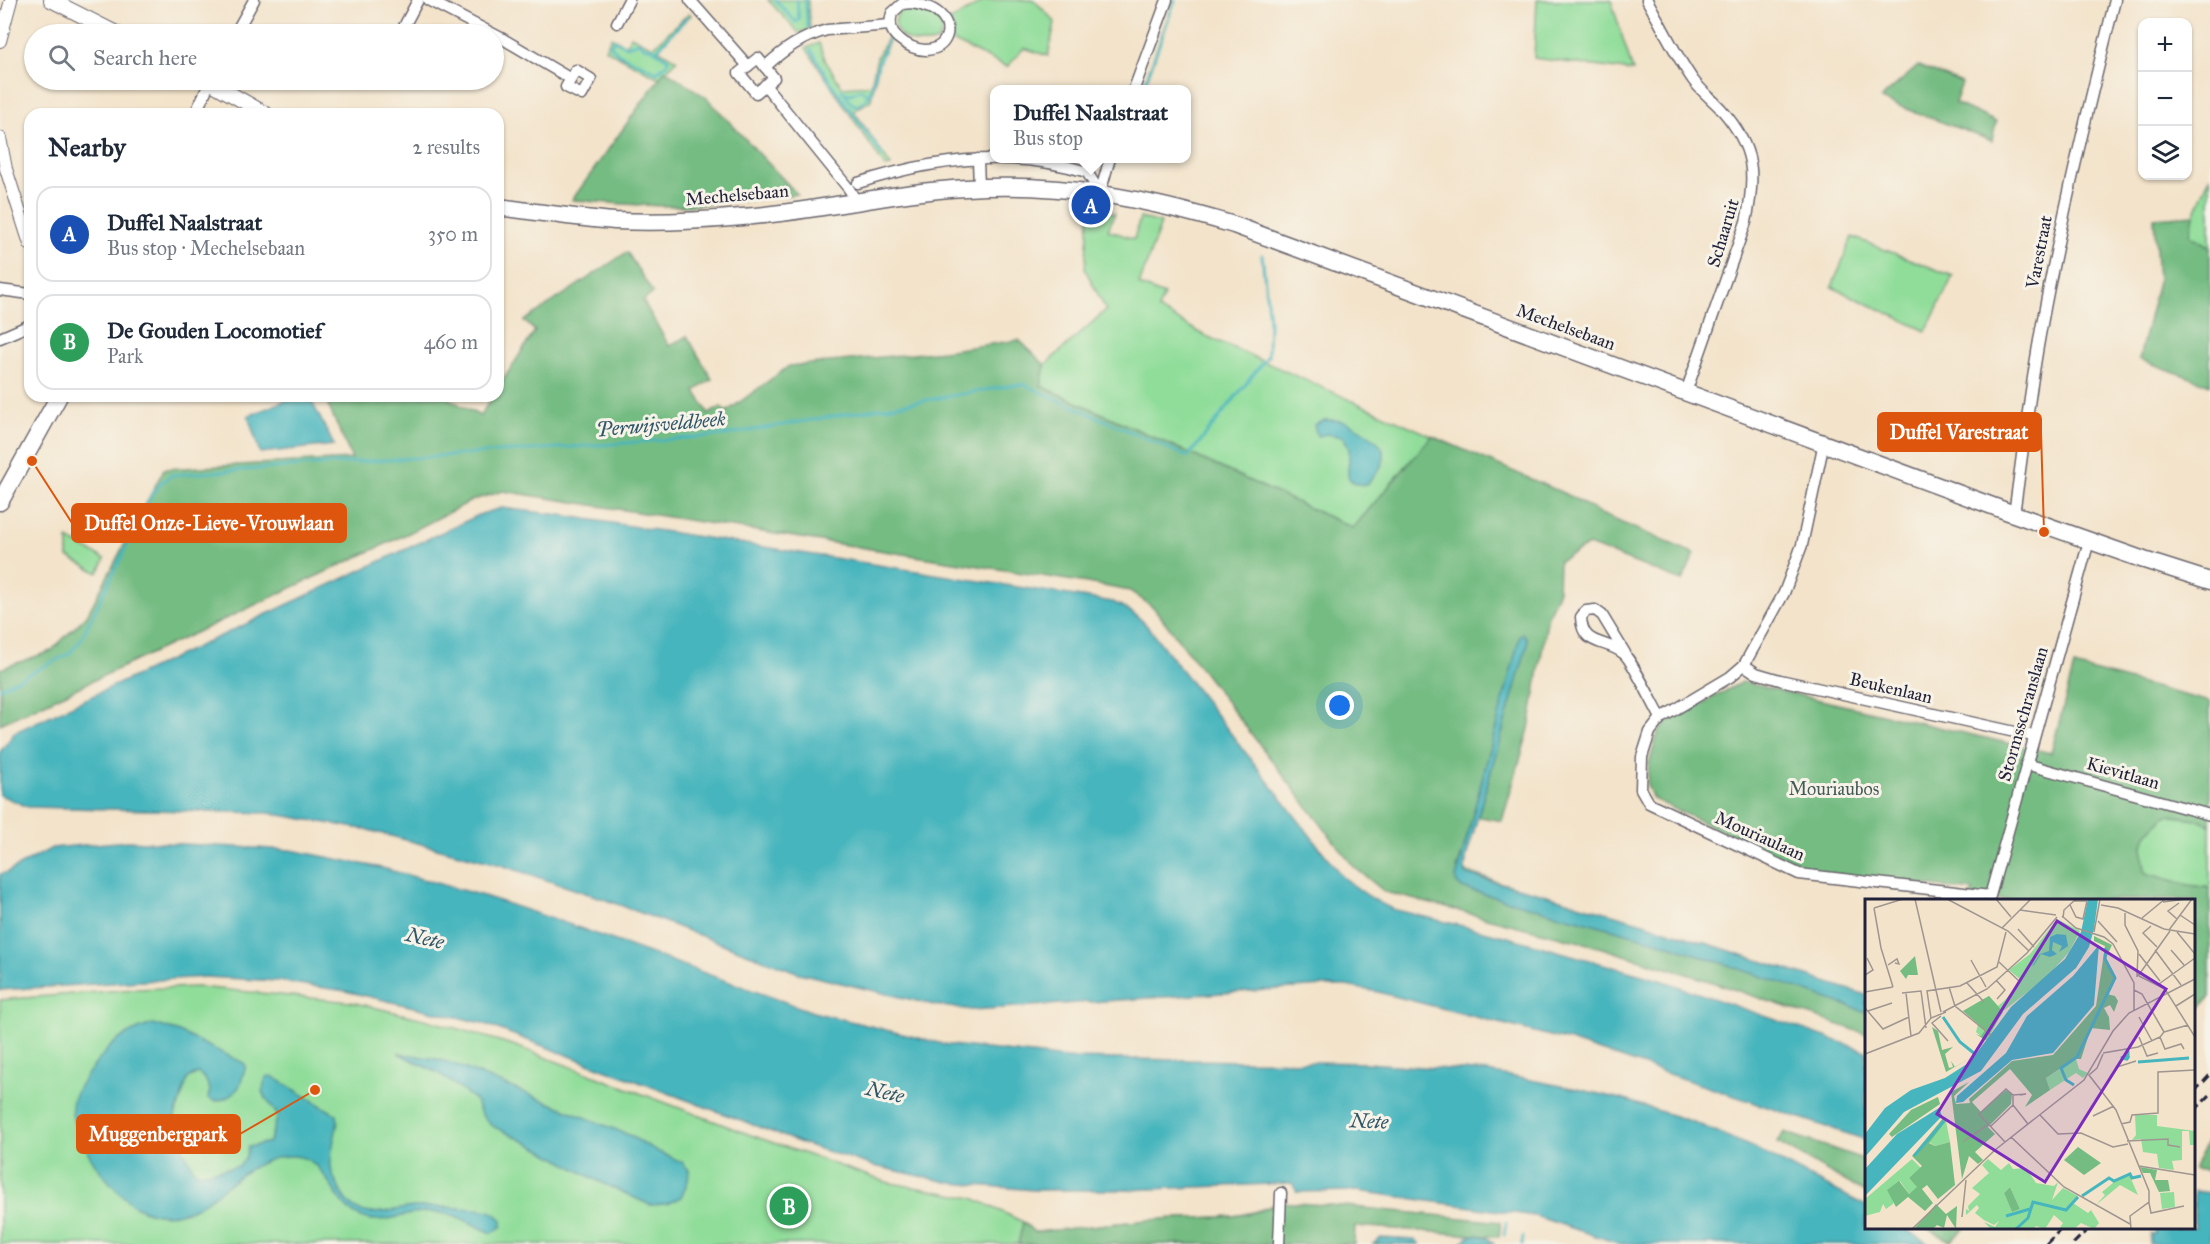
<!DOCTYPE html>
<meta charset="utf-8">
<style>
body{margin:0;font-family:"IM FELL Great Primer",serif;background:#f2f2f3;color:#1f2937}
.controls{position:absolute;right:18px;top:18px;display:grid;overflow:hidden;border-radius:12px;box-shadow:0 2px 4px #0004}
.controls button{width:54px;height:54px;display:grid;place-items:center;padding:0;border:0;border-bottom:2px solid #e0e1e3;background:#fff;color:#1f2937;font:30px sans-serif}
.you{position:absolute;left:1340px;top:706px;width:21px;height:21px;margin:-15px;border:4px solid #fff;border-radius:50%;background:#1a73e8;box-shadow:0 0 0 9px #1a73e833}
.badge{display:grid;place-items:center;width:39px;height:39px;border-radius:50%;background:#c8321e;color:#fff;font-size:20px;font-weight:700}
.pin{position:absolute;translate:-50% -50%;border:3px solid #fff;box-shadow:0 2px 6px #0006}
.popup{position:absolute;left:990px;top:85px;width:201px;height:78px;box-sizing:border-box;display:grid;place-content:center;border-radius:12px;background:#fff;filter:drop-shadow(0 2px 4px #0005);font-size:20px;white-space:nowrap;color:#747a83}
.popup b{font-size:22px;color:#1f2937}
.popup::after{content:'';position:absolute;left:50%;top:100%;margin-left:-12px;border:12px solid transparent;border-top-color:#fff}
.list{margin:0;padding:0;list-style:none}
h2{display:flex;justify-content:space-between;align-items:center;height:78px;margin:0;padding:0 24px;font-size:26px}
h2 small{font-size:20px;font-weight:400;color:#747a83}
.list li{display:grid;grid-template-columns:39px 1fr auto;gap:18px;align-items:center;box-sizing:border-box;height:96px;margin:0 12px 12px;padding:0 12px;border:2px solid #e0e1e3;border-radius:18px}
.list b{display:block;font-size:22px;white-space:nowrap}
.list p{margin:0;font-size:20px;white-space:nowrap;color:#747a83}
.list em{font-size:20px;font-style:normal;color:#747a83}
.icon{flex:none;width:33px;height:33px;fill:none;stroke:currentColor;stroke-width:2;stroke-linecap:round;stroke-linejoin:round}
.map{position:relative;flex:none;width:2210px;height:1244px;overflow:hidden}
.search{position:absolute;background:#fff;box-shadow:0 2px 4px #0004;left:24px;top:24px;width:480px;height:66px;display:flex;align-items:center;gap:15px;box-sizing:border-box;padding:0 21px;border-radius:33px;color:#747a83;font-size:22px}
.panel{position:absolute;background:#fff;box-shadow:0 2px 4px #0004;left:24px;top:108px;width:480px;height:294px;border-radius:18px}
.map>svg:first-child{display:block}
.green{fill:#90dd9a;stroke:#59806a;stroke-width:1.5}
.forest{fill:#74bc82;stroke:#4b6f5e;stroke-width:1.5}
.water{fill:#46b5bd;stroke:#346c7c;stroke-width:1.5}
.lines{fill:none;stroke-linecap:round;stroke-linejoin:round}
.stream{stroke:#46b5bd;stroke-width:3}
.minor-casing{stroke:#6b666d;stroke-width:13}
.tertiary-casing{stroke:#6b666d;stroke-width:14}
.secondary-casing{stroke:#6b666d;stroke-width:16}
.primary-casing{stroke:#6b666d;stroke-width:19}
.minor{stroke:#fff;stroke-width:10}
.tertiary{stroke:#fff;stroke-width:12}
.secondary{stroke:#fff;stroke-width:14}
.primary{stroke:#fff;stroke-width:16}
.rail{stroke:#22223b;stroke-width:3;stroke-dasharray:9 4.5;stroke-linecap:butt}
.labels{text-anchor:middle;stroke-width:6;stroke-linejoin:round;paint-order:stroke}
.street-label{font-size:18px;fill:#22223b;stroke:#f7f3e8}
.park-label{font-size:18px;fill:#435a58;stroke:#f7f3e8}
.water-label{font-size:20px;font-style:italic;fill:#2f5568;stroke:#f7f3e8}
.inset-river{fill:none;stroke:#46b5bd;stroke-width:3}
.inset-road{fill:none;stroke:#9f9691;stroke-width:1.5}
.view{fill:#7b2cbf;fill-opacity:0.15;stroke:#7b2cbf;stroke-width:3}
.inset-edge{fill:none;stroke:#22223b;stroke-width:3}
.leader{fill:none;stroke:#de560e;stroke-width:2}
.callout-dot{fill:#de560e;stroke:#f7f3e8;stroke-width:2}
.callout{fill:#de560e;stroke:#de560e;stroke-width:2}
.callout-label{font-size:20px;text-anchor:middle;font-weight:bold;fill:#fff}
</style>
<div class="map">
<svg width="2210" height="1244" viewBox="0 0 2210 1244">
<rect width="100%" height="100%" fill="#f7f3e8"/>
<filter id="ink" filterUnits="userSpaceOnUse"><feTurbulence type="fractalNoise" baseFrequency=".0167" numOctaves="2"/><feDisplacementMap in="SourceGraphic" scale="12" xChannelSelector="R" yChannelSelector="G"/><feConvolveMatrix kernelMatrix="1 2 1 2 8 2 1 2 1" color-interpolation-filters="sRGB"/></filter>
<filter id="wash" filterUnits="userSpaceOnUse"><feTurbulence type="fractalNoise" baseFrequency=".008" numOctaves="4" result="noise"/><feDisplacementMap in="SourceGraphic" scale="24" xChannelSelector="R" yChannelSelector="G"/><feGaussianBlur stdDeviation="1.35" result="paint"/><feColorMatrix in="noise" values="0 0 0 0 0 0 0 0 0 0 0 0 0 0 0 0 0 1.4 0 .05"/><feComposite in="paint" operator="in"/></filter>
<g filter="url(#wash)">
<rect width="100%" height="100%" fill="#f3e3ca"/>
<!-- green -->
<g class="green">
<polygon points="768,0 808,0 810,29 799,33"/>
<polygon points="985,0 1034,0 1055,22 1048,56 1024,48 1007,67 952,41 953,29 950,21"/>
<polygon points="1537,0 1611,0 1633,71 1534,58"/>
<path d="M918,7c16,9 32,14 20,34 -21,8 -57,-6 -37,-32z"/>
<polygon points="689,13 691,15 664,41 659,50 677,60 659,78 605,49 611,37 626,45 631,36 653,47"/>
<polygon points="889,35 891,38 879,61 871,100 854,111 891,166 885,167 806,48 819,43 826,62 842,87 871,85 877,57"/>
<polygon points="2210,175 2210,247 2189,235 2194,215"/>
<polygon points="1090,209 1115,213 1108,230 1134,239 1140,218 1161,223 1139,285 1164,295 1158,309 1204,335 1432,436 1353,528 1041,386 1045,365 1106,310 1085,269"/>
<polygon points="1852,237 1953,276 1926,331 1832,287"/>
<polygon points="68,539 105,559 98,573 68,557"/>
<path d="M2168,815l28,4 14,6v63l-22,-3 -42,-12c-8,-30 -3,-39 22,-58z"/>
<path d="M198,987l153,15 77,18 85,25 235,89 138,48 87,16 50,24 11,10c44,-4 87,-10 130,-13 38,-3 82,3 114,-17l65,42h-655l-15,-2v2h-673v-244l134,-11z"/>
</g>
<!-- forest -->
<g class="forest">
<polygon points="1918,66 1962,83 1955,103 1996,122 1992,141 1880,99"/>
<path d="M665,70l42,28 90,96c-38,5 -76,10 -114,12 -38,1 -74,-3 -111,-6z"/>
<polygon points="2194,215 2190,235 2210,247 2210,385 2139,359 2158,281 2154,218"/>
<polygon points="627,252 653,293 643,301 669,346 687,336 712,379 695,391 709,414 721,407 726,412 789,366 944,351 1019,340 1045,365 1041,386 1353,528 1432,436 1570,496 1601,514 1695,554 1682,581 1589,545 1559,561 1558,593 1548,615 1529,729 1502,821 1475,816 1457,869 1866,998 1866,1034 1703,979 1592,945 1385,892 1354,867 1154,608 1130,591 1087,583 503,491 473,500 407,534 0,724 0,669 51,651 87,615 164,469 352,459 324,396 444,396 480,416 493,396 498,396 498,388 535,331 524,321"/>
<path d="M2074,666l136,36v123l-14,-6 -28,-4c-25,19 -30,28 -22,58l42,12 22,3v109l-16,17v-114h-224l3,-9 -166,-20 -154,-72 -6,-14 2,-21 9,-32 11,-11 73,-39 309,71z"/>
<polygon points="1784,1132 1866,1160 1866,1193 1778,1143"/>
<polygon points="2210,1135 2210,1171 2194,1169 2194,1167"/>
<path d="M1278,1202l67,4 156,16 -2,15 -144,-11 -1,18h-336l5,-22 11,10c44,-4 87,-10 130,-13 38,-3 82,3 114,-17z"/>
<polygon points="1927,1228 1965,1228 1950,1241"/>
</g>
<!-- water -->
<g class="water">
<polygon points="296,396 309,396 334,445 260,453 248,416"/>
<path d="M1325,420c24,0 25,3 44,15 25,17 15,30 -2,50 -29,-1 -16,-17 -18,-35 0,-4 -4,-9 -6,-13l-16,-3 -10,2 -3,-11z"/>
<path d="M502,508l59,7 552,87c27,12 35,24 52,47l176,226c16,14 31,25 51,34l116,28 155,44 203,70v89l-296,-99 -192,-49 -32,-6h-22l-352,24 -38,-5 -135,-32 -195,-74 -103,-34 -133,-35 -100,-17 -240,-6 -28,-12v-43l15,-20 466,-218z"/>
<polygon points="1523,634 1527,640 1527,646 1466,858 1465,869 1467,875 1533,891 1650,925 1866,995 1866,1012 1663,943 1462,888 1456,882 1456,878 1520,636"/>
<polygon points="128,841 291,850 382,868 487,897 571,925 813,1012 943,1044 1067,1058 1368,1063 1488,1072 1578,1089 1625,1100 1696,1123 1756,1149 1866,1206 1866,1228 1904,1228 1929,1244 1620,1244 1535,1216 1358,1191 1297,1192 1292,1183 1126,1190 1033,1190 952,1183 874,1166 804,1144 482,1023 345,991 278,981 205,977 0,990 0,874 6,873 52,848"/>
<path d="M153,1024l24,7 67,32 2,3c-2,6 -4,13 -6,19 -5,10 -23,21 -32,13l2,-8 -5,-11 -7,-6 -10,5 -15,44v9l21,39 6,3 39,-7 6,-7 3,-12 21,-5 9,-26 -16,-24 4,-15 6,-1 65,39 1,6c-2,14 -9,32 -7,46 0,7 5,15 8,21 18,39 45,21 77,19 23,-1 46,1 69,3 7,1 11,4 17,10v6l-10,7c-24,-10 -36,-21 -64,-21 -22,0 -46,14 -67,5 -31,-12 -32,-60 -68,-61 -64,-1 -91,88 -160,49 -23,-19 -40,-40 -53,-67 -11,-23 -12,-38 4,-59 23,-31 31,-44 69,-55z"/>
<polygon points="398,1053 437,1059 451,1063 629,1135 659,1152 682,1162 689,1170 688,1181 681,1197 667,1204 650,1205 596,1180 532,1145 492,1126 481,1114 475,1100 438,1073"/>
<polygon points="2194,1191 2210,1193 2210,1244 2149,1244 2151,1234 2154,1234 2156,1228 2194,1228"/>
<polygon points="1474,1235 1487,1237 1494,1244 1460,1244 1468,1237"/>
<polygon points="1381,1238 1415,1240 1420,1244 1373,1244"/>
</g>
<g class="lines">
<!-- stream -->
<g class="stream">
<polyline points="775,0 796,22 799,19 797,0"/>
<polyline points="805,0 808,27"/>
<polyline points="811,50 831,83 883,156"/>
<polyline points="656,51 652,48 644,47 639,42 626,46 614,40 610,45 619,54 657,72 667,64 668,59 656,51 687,17"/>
<path d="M872,87c-4,10 -5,13 -15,19l-6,-3 -9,-13 3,3 6,1 9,-4c4,1 7,3 9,7 6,-20 9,-39 20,-58"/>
<polyline points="1143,89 1175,0"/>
<polyline points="1113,168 1116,158"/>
<polyline points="0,688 69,654 80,641 152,494 162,482 172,475 600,445 725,435 1014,385 1025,385 1188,457 1268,356 1269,320 1262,255"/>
<polyline points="1504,1235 1506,1223"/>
<polyline points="1522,1244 1523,1237"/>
</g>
</g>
</g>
<g filter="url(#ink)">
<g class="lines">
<!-- minor casing -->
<g class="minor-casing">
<g id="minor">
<polyline points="428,0 503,39 571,79 566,87 582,95 591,79 576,70 571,79"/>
<polyline points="690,0 748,66"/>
<path d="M1647,0c15,26 29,56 46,80 8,11 20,20 29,30 33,38 34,65 24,112l-60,170"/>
<path d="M911,3c65,9 32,73 -13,35 -8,-7 -9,-15 -6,-25l10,-9z"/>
<polyline points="617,23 629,0"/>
<polyline points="235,34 254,0"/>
<polyline points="400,34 418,0"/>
<polygon points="758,58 774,78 756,93 739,73"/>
<path d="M765,67c19,-18 37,-30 62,-37l63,-5"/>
<polyline points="376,81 377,80"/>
<polyline points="765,85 849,189 856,201"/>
<polyline points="1134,89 1167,0"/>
<polyline points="195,114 211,80"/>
<polyline points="978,159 979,188"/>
<path d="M858,183c74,-24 153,-35 229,-11l13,21"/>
<polyline points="1100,193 1110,158"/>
<polyline points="0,290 30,294"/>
<polyline points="0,338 30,325"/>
<path d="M2014,514c9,-63 16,-127 28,-190 20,-109 46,-216 73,-324"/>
<path d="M1625,653l-23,-38 -7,-5 -9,1 -5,6c1,30 24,22 42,36 7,4 32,54 38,65l-11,14 -8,25 -1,32 8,14 150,71 191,22 99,-355"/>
<polyline points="1744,665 1756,673 1780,680 2033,736"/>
<polyline points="1661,718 1730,677 1744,665 1784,593 1802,545 1824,442"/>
<polyline points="2026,764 2210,815"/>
<polyline points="1279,1244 1281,1193"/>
</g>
</g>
<!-- tertiary casing -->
<g class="tertiary-casing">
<g id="tertiary">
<polyline points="0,41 11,0"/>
<polyline points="0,138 6,169 30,244"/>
</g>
</g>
<!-- secondary casing -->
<g class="secondary-casing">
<g id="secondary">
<polyline points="51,0 118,34"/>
<polyline points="206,80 266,114"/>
</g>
</g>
<!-- primary casing -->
<g class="primary-casing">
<g id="primary">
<path d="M498,207c39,5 78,11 117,14 42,2 85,0 127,-4 75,-5 149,-25 224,-29 95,-6 178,10 268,37l780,289 130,46 66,21"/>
<polyline points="0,502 59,396"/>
</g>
</g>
<!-- minor -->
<use href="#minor" class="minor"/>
<!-- tertiary -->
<use href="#tertiary" class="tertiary"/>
<!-- secondary -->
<use href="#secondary" class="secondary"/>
<!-- primary -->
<use href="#primary" class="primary"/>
<!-- rail -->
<g class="rail">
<polyline points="2194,1092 2210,1075"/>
<polyline points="2194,1111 2210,1095"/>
<polyline points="2046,1244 2062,1228"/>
<polyline points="2073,1244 2089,1228"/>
</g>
</g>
</g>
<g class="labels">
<!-- street labels -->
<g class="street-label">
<text transform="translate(737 195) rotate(-5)" y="6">Mechelsebaan</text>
<text transform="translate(1723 233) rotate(-73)" y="6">Schaaruit</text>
<text transform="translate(2039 252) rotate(-79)" y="6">Varestraat</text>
<text transform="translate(1566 327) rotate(20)" y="6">Mechelsebaan</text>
<text transform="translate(1891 688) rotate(13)" y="6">Beukenlaan</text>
<text transform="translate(2023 714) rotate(-74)" y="6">Stormsschranslaan</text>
<text transform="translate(2123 773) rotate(16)" y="6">Kievitlaan</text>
<text transform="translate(1760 836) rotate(24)" y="6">Mouriaulaan</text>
</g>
<!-- park labels -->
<g class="park-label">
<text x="1834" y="795">Mouriaubos</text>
</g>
<!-- water labels -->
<g class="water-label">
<text transform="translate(661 424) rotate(-5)" y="7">Perwijsveldbeek</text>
<text transform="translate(425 938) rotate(13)" y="7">Nete</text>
<text transform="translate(885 1092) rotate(13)" y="7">Nete</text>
<text transform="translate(1369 1121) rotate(2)" y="7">Nete</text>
</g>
</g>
<!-- overview -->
<g transform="translate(1865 899)">
<rect width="330" height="330" fill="#f3e3ca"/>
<path d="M192,20l23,12 -11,21 -22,25 -45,35 -15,29 -11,-9 3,-11 -16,-10 26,-15 9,10 7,-6 16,-20 -12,-10 21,-16zM211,160l3,10 9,4 -5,5 -7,-5 -26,17 -4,-12zM270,216h22v11l38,5v14h-5l-1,-14h-7v29l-10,1 2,9 -15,-2 -2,-14 -14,-2 -2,-13 -9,1 4,-5zM81,222l4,21 -15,4 -6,-4zM47,260l9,9 -12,10 9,9 -9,7 -9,-13 -7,23 -7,5 -3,-5 -3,8 -15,4v-17zM123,260l13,11 8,-7 4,6 13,-1 10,15 18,3 4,-4 -6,18 11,-12 15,8 -5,7 15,10 3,-3 8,13 -5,6 -13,-6 -7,6h-15l4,-6 -9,-8 -9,14 -9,-3 -3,3h-42l-7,-7 11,5 4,-6 -5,4 -10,-5 -9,-7 4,-5 -2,-3 -11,10v-6l3,2 -1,-5 12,-12 -8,-6 17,-15 -7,-8zM145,288l10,22 -8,3 -8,-19zM264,275l9,21 -18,-10 -24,20 9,-10 -3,-3 11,-9 -4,-5 5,3zM309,293l1,15 -13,2 -2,-16z" fill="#90dd9a" fill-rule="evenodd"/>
<path d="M229,37l18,9 -6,13 10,19 -9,17 8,2 3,5 -4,11 -4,-7 -6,3 5,9 1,13 -19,-2 -10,31h-6l-29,19 4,12 -25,17 7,-12 -22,-26 -38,33 9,10 25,-22 6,4 -1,10 -23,23 7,7 -20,18 8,8 -5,4 -9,-8 -7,23 -11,-87 18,-10 -15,14 2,8 14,-1 -1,-4 43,-38 41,-6 43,-49 9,-60 -11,-5zM50,57l3,19h-10l-2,4 -6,-8zM124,97l14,16 -26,41 8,-13 -9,-6 5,2 4,-6 -22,-19zM67,128l6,4 4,19 11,-3 -8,7 4,14 4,-1 -2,-6 4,6 15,-9 -24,14zM73,198l2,7 -48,33 -3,-3 22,-24zM79,218l2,4 -17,22 6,3 15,-4 5,43 -17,14 -11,-14 -5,4 11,14 -8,8 -17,-14 -12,10 -9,-17 12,-9 10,13 8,-7 -8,-9 13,-12 -10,-10zM213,248l23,16 -17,12 -20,-15zM275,268l17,3 -2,10h13l2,11 -11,1 -9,-19h-7zM145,288l10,22 -8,3 -8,-19zM71,305l10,10 11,-8 -1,23 -9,-14 -3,13 -7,-3 -4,4h-19z" fill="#74bc82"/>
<path d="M223,0h10l-4,30 -5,18 -13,21 -53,46 -42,57 -77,41 -39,45v-23l20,-26 26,-18 34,-12 25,-16 41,-55 54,-48 16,-27zM192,35l9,1 2,11 -9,6 3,-6 -9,-4 -1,8 5,4 -7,3 -9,-3 -7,11 -2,1 8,-12 9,-3 1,-14zM234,46l-5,60 -41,48 -41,7 -49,42 -7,1 1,-7 49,-43 21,-37 46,-40zM74,209l3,8 -77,80v-27l32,-35z" fill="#46b5bd"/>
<path class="inset-river" d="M78,118l17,25 15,12M263,152v5l-7,2 6,1 2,-3M273,163l51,-4M209,186l-8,-5 -5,-12 16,-11 38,-79 -10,-19 1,-11M49,257l30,-35M217,297l27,-18 5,3 16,-7 2,4 9,-2M141,317l24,-7M151,330l12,-11 5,-16 33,8 12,-13"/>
<path class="inset-road" d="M50,0l26,113M82,0l61,32 21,20M131,0l15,18M298,3l23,-3M205,6l6,12 7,2 4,-18h-13M236,6l17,3 46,21 31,5M9,9l7,40 12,39M9,9l29,-9M155,11l36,5M260,14v12l13,26 -1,26M315,16l15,10M197,17l14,12 28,9 9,7 21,39v27M198,19l1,-8 12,-11M277,19l23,-19M312,20l-9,-8 11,-8M233,22l19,21M286,27l-8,7 14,14M137,29l29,-29M153,30l16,18M304,31l23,-31M229,33l6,-33M312,33l18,22M290,51l26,35M306,51l13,15M274,55l21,27M106,61l15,27M134,63l20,19M23,66l9,-6 2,5 -4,-1M0,76l8,-5 -6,-12M273,77l32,-45M274,77l26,13 30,48M131,81l9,10 -8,9M102,84l17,19M294,85l36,-26M84,88l6,19 37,30M269,91l8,4 22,38M0,93l28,-5M37,94l19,-2 5,37M41,94l5,43M311,107l19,-12M0,109l18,21 26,-12M3,112l24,-8M78,113l44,-23 40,-36 30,-36M76,117l-9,7 16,18M274,118l13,24M66,119l-4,-27 33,-5 37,-19 9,-35M299,133l-4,5 5,12 16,-5 3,5M299,133l24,-7M274,138l8,19 11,-3M238,154l35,-6 22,-10M0,155l54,-21 12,-15 15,-6M238,155l-6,14 -8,7 27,35 33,81v11l-19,14 1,13M252,168l19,-6M148,196v10l15,19M175,216l18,19 23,-1 32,14 15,-3M228,217l21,-10M256,225l9,-2 2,-7 26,-2v-41l37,-2M126,227l22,-21M146,238l53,50 66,37M262,242l41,-2v6l12,2M98,243l26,-18M140,243l-26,-28 27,-25 7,6 13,-1 -6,1M274,267l56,9M284,304l2,10 33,-7M97,318l4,-37M47,330l83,-79 89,-70 29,-49 16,-18 66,-34"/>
<path class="view" d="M192,22l109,68 -121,193 -108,-68z"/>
<rect width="330" height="330" class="inset-edge"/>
</g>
<!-- callouts -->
<path class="leader" d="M2044 532L2041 432M32 461L72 523M315 1090L240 1134"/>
<g class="callout-dot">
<circle cx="2044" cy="532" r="6"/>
<circle cx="32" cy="461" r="6"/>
<circle cx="315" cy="1090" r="6"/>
</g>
<g class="callout">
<rect x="1878" y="413" width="163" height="38" rx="6"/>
<rect x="72" y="504" width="274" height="38" rx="6"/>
<rect x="77" y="1115" width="163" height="38" rx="6"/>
</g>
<g class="callout-label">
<text x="1959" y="439">Duffel Varestraat</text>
<text x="209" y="530">Duffel Onze-Lieve-Vrouwlaan</text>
<text x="158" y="1141">Muggenbergpark</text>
</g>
</svg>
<div class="controls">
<button>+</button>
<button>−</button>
<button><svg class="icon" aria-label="layers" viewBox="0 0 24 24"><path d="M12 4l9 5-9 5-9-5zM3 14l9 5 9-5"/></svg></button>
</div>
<div class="you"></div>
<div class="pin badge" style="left:1091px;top:205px;background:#1a4fb4">A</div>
<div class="popup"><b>Duffel Naalstraat</b>Bus stop</div>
<div class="pin badge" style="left:789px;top:1206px;background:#2e9e5b">B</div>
<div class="search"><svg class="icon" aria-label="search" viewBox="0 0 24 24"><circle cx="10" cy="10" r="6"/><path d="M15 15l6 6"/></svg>Search here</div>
<section class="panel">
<h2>Nearby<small>2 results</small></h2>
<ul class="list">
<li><span class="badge" style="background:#1a4fb4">A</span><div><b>Duffel Naalstraat</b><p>Bus stop · Mechelsebaan</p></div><em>350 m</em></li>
<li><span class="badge" style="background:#2e9e5b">B</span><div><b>De Gouden Locomotief</b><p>Park</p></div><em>460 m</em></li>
</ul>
</section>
</div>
